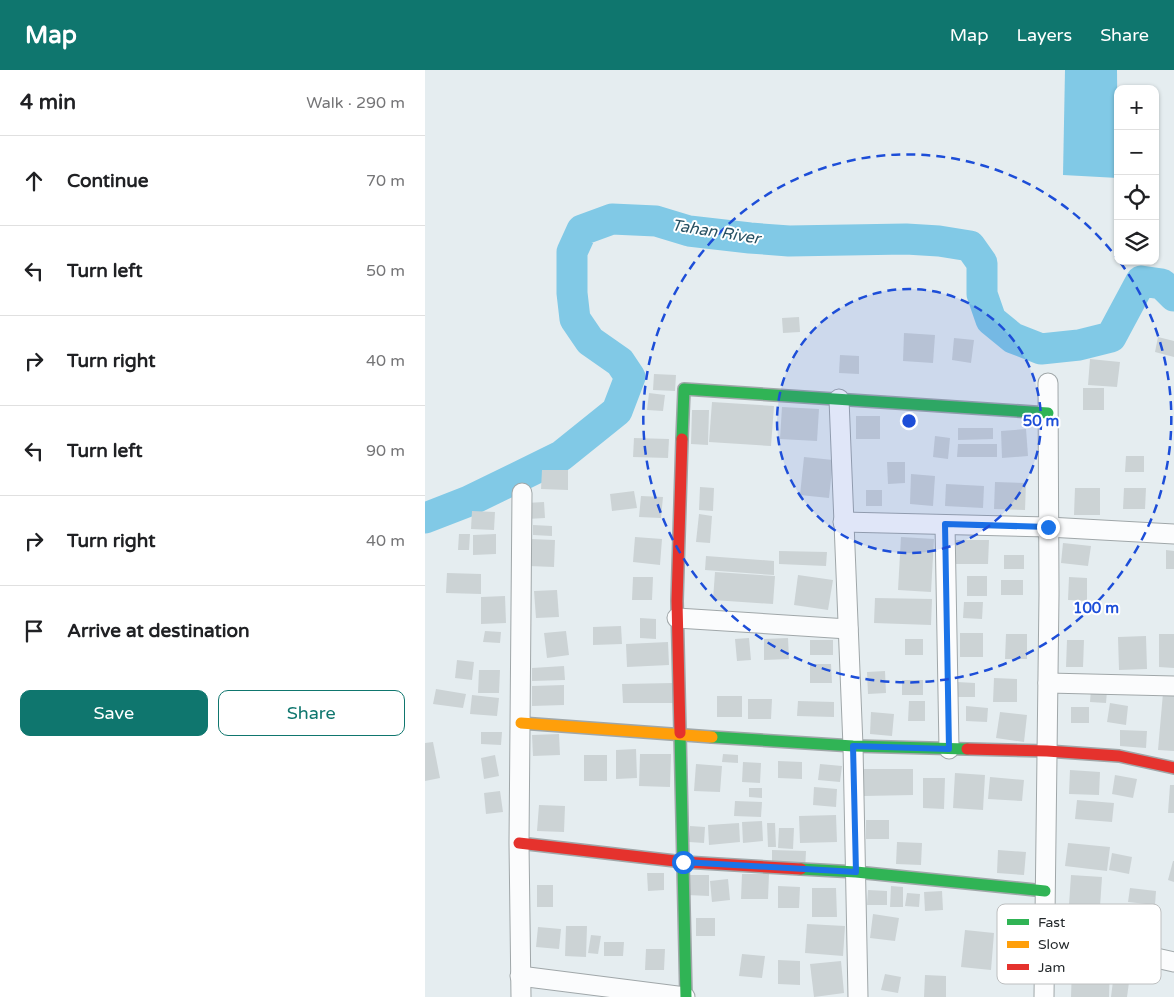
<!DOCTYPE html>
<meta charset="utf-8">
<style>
body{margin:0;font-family:"Varela Round",sans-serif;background:#f2f2f2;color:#202124}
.controls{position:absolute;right:15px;top:15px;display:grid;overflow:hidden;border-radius:10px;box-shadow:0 1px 4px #0004}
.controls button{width:45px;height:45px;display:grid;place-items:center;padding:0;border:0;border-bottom:1px solid #e0e0e0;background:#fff;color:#202124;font:25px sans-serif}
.stop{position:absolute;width:15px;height:15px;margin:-11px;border:4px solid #1a73e8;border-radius:50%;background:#fff}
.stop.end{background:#1a73e8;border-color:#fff;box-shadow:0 1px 5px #0008}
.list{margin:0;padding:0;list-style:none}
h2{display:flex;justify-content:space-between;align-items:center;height:65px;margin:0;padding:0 20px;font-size:21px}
h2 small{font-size:16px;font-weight:400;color:#757577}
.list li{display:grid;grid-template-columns:32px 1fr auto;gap:15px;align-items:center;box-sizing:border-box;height:90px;padding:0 20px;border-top:1px solid #e0e0e0}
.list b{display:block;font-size:19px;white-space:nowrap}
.list em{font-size:16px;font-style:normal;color:#757577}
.actions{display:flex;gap:10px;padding:15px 20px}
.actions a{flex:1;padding:11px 0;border:1px solid #0f766e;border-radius:10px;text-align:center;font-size:18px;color:#0f766e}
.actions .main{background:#0f766e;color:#fff}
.icon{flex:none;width:28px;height:28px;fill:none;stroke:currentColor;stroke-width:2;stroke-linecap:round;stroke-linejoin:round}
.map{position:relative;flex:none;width:749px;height:927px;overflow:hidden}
header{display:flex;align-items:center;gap:30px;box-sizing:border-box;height:70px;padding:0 25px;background:#0f766e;color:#fff}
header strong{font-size:24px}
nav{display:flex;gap:28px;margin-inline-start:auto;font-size:18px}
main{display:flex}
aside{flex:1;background:#fff}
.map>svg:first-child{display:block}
.water{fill:#81c9e6}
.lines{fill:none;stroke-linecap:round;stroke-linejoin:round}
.river{stroke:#81c9e6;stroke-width:31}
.building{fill:#ccd3d5}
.street-casing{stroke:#a0a7a9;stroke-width:21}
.fast-casing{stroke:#a0a7a9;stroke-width:14}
.slow-casing{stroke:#a0a7a9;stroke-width:14}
.jam-casing{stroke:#a0a7a9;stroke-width:14}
.street{stroke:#fbfcfd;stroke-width:19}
.fast{stroke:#30b455;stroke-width:11}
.slow{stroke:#ff9f0a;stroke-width:11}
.jam{stroke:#e5322d;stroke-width:11}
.route{stroke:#1a73e8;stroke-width:6}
.ring{fill:none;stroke:#1d4ed8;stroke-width:2.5;stroke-dasharray:9 6}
.labels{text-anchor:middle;stroke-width:4;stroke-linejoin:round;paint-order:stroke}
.water-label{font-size:16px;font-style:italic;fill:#275163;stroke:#fff}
.key{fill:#fff;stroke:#bdbfc0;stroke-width:1}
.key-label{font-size:14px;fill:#24292c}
.centre{fill:#1d4ed8;stroke:#fff;stroke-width:2.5}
.ring-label{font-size:15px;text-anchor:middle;font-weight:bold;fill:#1d4ed8;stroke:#fff;stroke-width:4;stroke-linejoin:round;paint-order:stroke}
</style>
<header>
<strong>Map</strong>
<nav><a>Map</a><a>Layers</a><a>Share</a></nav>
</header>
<main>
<aside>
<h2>4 min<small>Walk · 290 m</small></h2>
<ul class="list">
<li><svg class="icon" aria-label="ahead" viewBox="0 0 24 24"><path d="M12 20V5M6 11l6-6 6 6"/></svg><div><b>Continue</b></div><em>70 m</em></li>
<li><svg class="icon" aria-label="left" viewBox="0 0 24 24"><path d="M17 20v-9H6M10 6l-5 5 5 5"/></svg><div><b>Turn left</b></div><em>50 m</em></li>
<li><svg class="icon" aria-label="right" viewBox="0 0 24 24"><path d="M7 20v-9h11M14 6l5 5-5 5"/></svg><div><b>Turn right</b></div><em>40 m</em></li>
<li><svg class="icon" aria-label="left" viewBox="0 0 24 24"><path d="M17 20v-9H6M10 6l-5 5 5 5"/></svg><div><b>Turn left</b></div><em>90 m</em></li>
<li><svg class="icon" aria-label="right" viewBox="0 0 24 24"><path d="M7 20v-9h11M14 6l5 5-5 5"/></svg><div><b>Turn right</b></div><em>40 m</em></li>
<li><svg class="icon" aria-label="arrive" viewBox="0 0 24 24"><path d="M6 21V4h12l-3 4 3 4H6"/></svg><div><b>Arrive at destination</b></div></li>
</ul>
<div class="actions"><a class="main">Save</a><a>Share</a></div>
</aside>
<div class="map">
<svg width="749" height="927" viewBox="0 0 749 927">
<rect width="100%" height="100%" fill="#e5edf0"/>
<!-- water -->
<polygon class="water" points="640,0 692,0 693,108 638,105"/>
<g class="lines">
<!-- river -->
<polyline class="river" points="0,448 44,431 136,386 192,341 205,307 195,292 165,271 150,249 147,223 147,182 157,160 187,149 231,151 264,161 325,168 364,171 481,169 514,171 545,176 557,193 557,224 566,250 588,268 616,279 654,275 686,267 716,211 737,214 749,226"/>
</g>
<!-- building -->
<g class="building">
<polygon points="374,247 375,262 358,263 357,248"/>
<polygon points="479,263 510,265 508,293 478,291"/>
<polygon points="733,267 749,271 749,287 730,282"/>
<polygon points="529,268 549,270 546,293 527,290"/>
<polygon points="415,285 434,286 434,304 414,303"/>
<polygon points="665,289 695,292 692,317 663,315"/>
<polygon points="229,304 251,305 250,321 228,320"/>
<rect x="658" y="318" width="21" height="22"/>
<polygon points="224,323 240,325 238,341 222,340"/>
<polygon points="287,332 349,336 346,376 284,372"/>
<polygon points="357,337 394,339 392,371 355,369"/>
<polygon points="267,340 284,340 283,375 266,374"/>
<rect x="431" y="346" width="24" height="23"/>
<polygon points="533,358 568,358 568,369 533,370"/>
<polygon points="601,359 603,386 577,388 576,361"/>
<polygon points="510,366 525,368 523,389 508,387"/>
<polygon points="209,368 244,369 243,388 208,387"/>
<polygon points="533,374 572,374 572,387 532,387"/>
<polygon points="701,386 719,386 719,402 700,402"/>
<polygon points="379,387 408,390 404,428 375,425"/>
<polygon points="462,392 480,392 480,413 463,414"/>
<polygon points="117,400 143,400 143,420 116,419"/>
<polygon points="486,404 510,406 508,436 485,434"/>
<polygon points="570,412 601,413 600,440 569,439"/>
<polygon points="521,414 559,416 558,438 520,436"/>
<polygon points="275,417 289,418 288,441 274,440"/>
<polygon points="650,418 675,418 675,445 649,445"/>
<polygon points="699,418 721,418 720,439 698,439"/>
<rect x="441" y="420" width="16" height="16"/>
<polygon points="209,421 212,438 187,441 185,424"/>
<polygon points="216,426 238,427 236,448 214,447"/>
<polygon points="119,432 120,448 102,449 101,433"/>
<polygon points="47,441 70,442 69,460 46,459"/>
<polygon points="274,444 287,446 285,473 271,472"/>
<polygon points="108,455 127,456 127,466 108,465"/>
<polygon points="34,464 45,464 44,480 33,480"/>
<polygon points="71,464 71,484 48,485 48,465"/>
<polygon points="210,467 237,469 235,495 208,492"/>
<polygon points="476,467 509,469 506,522 473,520"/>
<polygon points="105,469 130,470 129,497 104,496"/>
<polygon points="531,470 564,470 563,494 530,494"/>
<polygon points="638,473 666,476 663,496 636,493"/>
<polygon points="741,480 749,481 749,499 741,499"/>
<polygon points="354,481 402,482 401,496 354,494"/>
<rect x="579" y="485" width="20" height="14"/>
<polygon points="281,486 349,491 349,505 280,500"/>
<polygon points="290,502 350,506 348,534 288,530"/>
<polygon points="22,503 56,504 56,524 21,523"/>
<polygon points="373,505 408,510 403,540 369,535"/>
<rect x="542" y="506" width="20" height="20"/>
<polygon points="208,507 228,507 227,530 207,530"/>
<polygon points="644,507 662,508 662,531 643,530"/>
<rect x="576" y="510" width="22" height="15"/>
<polygon points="132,520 134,547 111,548 109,521"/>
<polygon points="80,526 81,553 56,554 56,527"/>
<polygon points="450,528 507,529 506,555 449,553"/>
<polygon points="539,532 558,532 557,549 538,548"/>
<polygon points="215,548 231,549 231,569 215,568"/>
<polygon points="196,556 197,574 168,575 168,557"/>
<polygon points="60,561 76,562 75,573 58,572"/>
<polygon points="141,561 144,585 122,588 119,563"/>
<rect x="535" y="563" width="23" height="24"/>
<polygon points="581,564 602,564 602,589 580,589"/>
<polygon points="734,564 749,564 749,598 734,597"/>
<polygon points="721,566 722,599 694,600 693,567"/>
<polygon points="324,568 326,590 312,591 310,569"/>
<polygon points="363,568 364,589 339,590 339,569"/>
<rect x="480" y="569" width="18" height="16"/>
<rect x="385" y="570" width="23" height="15"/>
<polygon points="642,570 659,570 658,597 641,597"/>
<polygon points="243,572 244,595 202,597 201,574"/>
<polygon points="32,590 49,592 47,610 30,608"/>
<polygon points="385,594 406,594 407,613 385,613"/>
<polygon points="139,596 140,610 107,611 107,598"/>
<polygon points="54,600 75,600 74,623 53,623"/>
<polygon points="460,601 461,623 443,624 442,602"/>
<polygon points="569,608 592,609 592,632 568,632"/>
<rect x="477" y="610" width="21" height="15"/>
<polygon points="532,612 550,613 550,627 532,627"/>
<polygon points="248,613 248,633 198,633 197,614"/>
<polygon points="139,615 139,635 107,636 107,616"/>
<polygon points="11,619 41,624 38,638 8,634"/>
<polygon points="666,619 682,621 681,633 665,632"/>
<polygon points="738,623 749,624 749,681 733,680"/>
<polygon points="47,625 74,628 72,646 45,644"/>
<rect x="292" y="626" width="25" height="21"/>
<polygon points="323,629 347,629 346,649 323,649"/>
<polygon points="373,631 409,632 409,647 372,646"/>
<polygon points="484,631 500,631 500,651 483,651"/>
<polygon points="685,633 703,636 701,655 682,652"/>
<polygon points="541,636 563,638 562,652 541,651"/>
<rect x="646" y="637" width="18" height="16"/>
<polygon points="446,642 469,644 467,666 445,664"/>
<polygon points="575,642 602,645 599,672 571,668"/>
<polygon points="695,660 722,661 721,678 695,676"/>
<polygon points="56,662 77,662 76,675 56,674"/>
<polygon points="134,664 135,685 108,686 107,665"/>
<polygon points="8,672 15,708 0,711 0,673"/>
<polygon points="211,679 212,708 191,709 191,680"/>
<polygon points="215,684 246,684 245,717 214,716"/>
<polygon points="298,684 313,685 313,693 297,692"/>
<polygon points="70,685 74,706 59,709 56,688"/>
<rect x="159" y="685" width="23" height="26"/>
<polygon points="353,691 377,692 377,709 353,708"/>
<polygon points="318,692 336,693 335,713 317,712"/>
<polygon points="271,694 297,696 295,722 269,721"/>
<polygon points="395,694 417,696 415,712 393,710"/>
<polygon points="438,699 488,699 488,725 439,726"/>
<polygon points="645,700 675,702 674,725 644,724"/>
<polygon points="530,703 560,705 558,740 528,738"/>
<polygon points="690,705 712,709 708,728 687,724"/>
<polygon points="565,707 599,710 597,731 563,729"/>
<polygon points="498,708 520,708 519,739 498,738"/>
<polygon points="745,715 749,715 749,743 743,743"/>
<polygon points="389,717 412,719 411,737 388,735"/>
<polygon points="324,718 337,718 337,728 324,727"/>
<polygon points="75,721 78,742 61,744 59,723"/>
<polygon points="652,730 689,733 687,752 650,749"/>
<polygon points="310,731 337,732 336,747 309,746"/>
<polygon points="114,735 140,736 139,762 112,761"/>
<polygon points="411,745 412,772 375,773 374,746"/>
<rect x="441" y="750" width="23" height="19"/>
<polygon points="337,751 338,771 318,773 317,752"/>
<polygon points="314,753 315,772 284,775 283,755"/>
<polygon points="342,753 350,753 351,777 343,777"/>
<polygon points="265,756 280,757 279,773 264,772"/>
<polygon points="354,758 369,758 368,779 353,778"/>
<polygon points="472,772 497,773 496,795 471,794"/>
<polygon points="643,773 685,777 682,801 640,796"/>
<polygon points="347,780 381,781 380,802 347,802"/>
<polygon points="573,780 601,782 599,805 572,803"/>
<polygon points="687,783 707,787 704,804 684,800"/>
<polygon points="748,791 749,791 749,812 743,810"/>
<polygon points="222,803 239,803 239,820 223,821"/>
<polygon points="317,804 344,804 343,829 316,829"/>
<polygon points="262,805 284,805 284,826 262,825"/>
<polygon points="646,805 677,807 675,837 644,835"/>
<polygon points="303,809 305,830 287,832 285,811"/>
<rect x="112" y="815" width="16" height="22"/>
<polygon points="353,816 375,817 374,838 353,838"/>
<polygon points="466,816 478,817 478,837 465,837"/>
<polygon points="387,818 411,818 412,847 387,847"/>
<polygon points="705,818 731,821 730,835 703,832"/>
<polygon points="443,820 462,821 462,835 442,835"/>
<polygon points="517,821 518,840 500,841 499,822"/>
<polygon points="482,823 495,824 494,837 480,836"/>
<polygon points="448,844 474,848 470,871 445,868"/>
<rect x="271" y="848" width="19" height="18"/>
<polygon points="382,854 420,856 418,886 380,883"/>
<polygon points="141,856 162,856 161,887 140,886"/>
<polygon points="113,857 136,859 134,879 111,877"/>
<polygon points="540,860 569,863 566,900 536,897"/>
<polygon points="166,865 176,866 173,884 163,883"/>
<polygon points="179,872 199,872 198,886 179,886"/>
<polygon points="221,879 240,879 239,900 220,900"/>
<polygon points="317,884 340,886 337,908 314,906"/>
<polygon points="353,890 375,891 375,915 353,914"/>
<polygon points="416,891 419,923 389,927 385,894"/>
<polygon points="647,895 685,897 684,927 646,927"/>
<polygon points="689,903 705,905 702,927 686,927"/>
<polygon points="460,904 476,907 473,923 456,920"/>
<polygon points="500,905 521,906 521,927 499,927"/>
</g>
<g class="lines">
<!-- street casing -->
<g class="street-casing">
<g id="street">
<polyline points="414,329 428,676 433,927"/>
<polyline points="418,452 623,457 749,464"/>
<polyline points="520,455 524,679"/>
<polyline points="252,548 423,559"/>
<polyline points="623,613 749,616"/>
<polyline points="620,863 749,892"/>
<polyline points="95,906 260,927"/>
<polyline points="96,927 94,773 97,423"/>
<polyline points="619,927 624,524 623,313"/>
</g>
</g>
<!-- fast casing -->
<g class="fast-casing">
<g id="fast">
<polyline points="257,369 259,319 623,343"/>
<polyline points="255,663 261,927"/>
<polyline points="287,667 428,676 542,679"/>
<polyline points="376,799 431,802 620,821"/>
</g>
</g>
<!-- slow casing -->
<g class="slow-casing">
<polyline id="slow" points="96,653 287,667"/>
</g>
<!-- jam casing -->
<g class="jam-casing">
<g id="jam">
<polyline points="255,663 252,531 257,369"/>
<polyline points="542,679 622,681 694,686 749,698"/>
<polyline points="94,773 259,792 376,799"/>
</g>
</g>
<!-- street -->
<use href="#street" class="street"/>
<!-- fast -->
<use href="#fast" class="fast"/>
<!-- slow -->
<use href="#slow" class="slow"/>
<!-- jam -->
<use href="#jam" class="jam"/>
</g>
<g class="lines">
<!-- route -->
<polyline class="route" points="258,792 431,802 428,676 524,679 520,454 623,457"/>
</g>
<!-- distance rings -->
<circle cx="484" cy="351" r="132" fill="#1d4ed8" fill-opacity=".12"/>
<g class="ring">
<circle cx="484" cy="351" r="132"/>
<path d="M695 192A264 264 0 1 1 692 188"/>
</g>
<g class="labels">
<!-- water labels -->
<g class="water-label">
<text transform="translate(291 161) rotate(9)" y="6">Tahan River</text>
</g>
</g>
<!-- legend -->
<rect x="572" y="834" width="164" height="80" rx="8" class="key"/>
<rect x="582" y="849" width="22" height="6" fill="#30b455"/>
<rect x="582" y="871" width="22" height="7" fill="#ff9f0a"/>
<rect x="582" y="894" width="22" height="6" fill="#e5322d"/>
<g class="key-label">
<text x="613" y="857">Fast</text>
<text x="613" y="879">Slow</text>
<text x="613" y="902">Jam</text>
</g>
<circle cx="484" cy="351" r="8" class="centre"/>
<g class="ring-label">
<text x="616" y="356">50 m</text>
<text x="671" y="543">100 m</text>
</g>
</svg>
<div class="controls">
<button>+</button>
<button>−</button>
<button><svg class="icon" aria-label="locate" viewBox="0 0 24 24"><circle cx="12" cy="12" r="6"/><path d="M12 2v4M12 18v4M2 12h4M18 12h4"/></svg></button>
<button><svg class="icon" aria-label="layers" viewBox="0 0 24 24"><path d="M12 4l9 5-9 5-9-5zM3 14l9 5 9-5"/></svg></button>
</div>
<div class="stop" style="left:258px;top:792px"></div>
<div class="stop end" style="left:623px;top:457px"></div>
</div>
</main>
